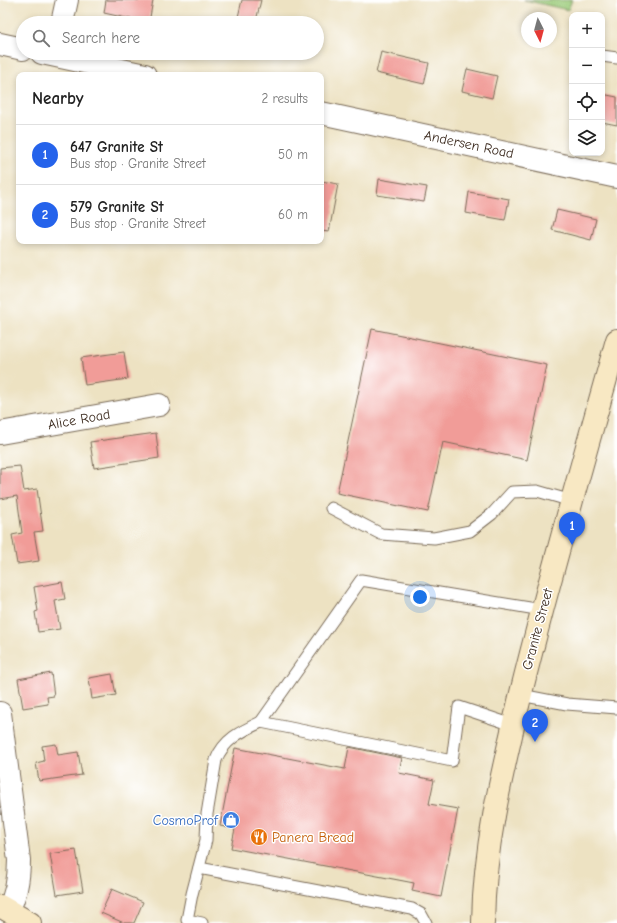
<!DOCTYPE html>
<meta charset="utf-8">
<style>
body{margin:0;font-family:"Comic Neue",sans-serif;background:#f6f6f6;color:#222}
.controls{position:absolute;right:12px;top:12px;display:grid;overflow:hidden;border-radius:8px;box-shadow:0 2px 6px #0003}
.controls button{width:36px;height:36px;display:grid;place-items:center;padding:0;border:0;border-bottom:1px solid #e0e0e0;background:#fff;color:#222;font:20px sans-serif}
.compass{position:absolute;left:521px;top:12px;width:36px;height:36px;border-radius:50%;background:#fff;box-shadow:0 2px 6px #0003;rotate:174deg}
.you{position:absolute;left:420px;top:597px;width:14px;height:14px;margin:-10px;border:3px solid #fff;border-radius:50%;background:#1a73e8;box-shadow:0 0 0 6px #1a73e833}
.badge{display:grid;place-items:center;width:26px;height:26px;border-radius:50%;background:#2563eb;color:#fff;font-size:13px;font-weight:700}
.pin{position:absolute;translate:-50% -33px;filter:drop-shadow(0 1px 2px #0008)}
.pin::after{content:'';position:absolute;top:21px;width:14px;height:12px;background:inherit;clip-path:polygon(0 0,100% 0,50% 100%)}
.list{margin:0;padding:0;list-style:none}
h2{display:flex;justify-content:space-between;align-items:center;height:52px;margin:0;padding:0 16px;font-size:17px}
h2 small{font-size:13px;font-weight:400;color:#767676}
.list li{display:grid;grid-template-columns:26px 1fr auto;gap:12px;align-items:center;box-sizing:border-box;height:60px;padding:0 16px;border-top:1px solid #e0e0e0}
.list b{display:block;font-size:15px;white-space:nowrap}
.list p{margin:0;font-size:13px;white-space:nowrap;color:#767676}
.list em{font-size:13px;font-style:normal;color:#767676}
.icon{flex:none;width:22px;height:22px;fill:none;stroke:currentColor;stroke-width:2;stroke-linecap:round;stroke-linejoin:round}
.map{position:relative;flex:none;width:617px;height:923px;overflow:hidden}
.search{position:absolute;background:#fff;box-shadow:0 2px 6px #0003;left:16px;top:16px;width:308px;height:44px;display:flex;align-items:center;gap:10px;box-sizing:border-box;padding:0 14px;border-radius:22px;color:#767676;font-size:15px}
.panel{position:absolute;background:#fff;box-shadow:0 2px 6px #0003;left:16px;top:72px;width:308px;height:172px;border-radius:8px}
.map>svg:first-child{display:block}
.green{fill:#9bcb7a;stroke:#6b7a4c}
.building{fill:#f19c98}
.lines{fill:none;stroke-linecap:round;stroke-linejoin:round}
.service-casing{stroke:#796a57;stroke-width:13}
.minor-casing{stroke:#796a57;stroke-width:24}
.secondary-casing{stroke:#796a57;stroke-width:24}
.service{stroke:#fff;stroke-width:11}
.minor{stroke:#fff;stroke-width:22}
.secondary{stroke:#f8e8c3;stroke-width:22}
.labels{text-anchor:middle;stroke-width:3;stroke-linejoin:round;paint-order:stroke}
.street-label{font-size:14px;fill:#3b2a1e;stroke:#fff}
.shop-label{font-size:14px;fill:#366cbe;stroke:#fff;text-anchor:end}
.food-label{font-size:14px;fill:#c56008;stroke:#fff;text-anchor:start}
</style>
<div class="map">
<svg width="617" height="923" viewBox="0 0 617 923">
<rect width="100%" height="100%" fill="#fff"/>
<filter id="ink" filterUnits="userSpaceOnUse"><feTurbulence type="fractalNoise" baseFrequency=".025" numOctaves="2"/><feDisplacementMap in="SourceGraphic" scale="8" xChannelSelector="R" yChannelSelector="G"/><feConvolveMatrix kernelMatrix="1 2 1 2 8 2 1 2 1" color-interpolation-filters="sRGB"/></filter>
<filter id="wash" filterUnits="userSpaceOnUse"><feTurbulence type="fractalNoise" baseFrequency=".012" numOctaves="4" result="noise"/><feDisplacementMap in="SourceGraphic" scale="16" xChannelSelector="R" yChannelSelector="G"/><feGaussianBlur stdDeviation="0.9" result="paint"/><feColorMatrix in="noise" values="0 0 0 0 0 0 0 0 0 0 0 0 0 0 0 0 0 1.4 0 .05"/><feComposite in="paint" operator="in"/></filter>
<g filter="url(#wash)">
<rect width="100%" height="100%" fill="#ede2c2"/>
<!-- green -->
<polygon class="green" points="524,0 572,0 568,10"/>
<g id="blocks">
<!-- building -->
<g class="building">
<polygon points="106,0 153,0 149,23 104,13"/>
<polygon points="242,0 261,0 256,21 238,17"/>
<polygon points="381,52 429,63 424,84 376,73"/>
<polygon points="467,69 497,76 492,98 462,91"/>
<polygon points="602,94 617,97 617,125 602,122"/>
<polygon points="379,179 427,187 424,202 377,195"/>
<polygon points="321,181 338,184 329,232 321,231"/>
<polygon points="469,192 509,199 505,220 466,213"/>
<polygon points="557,210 596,219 591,240 552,230"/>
<polygon points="372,329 547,365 527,460 443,442 428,512 337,493"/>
<polygon points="124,352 128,379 85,385 81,358"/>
<polygon points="156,433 159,458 94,468 90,442"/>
<polygon points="20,466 24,491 37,489 43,531 34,532 39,561 17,564 12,535 22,533 17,496 0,499 0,468"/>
<polygon points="62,582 65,599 55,601 60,629 38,632 35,612 38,611 34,587"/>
<polygon points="51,673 54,696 47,697 48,704 23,708 18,679"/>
<polygon points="112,674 116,695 92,699 89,678"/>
<polygon points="56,744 58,755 78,752 82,775 39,781 36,763 44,761 42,746"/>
<polygon points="349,747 402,758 399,773 434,780 429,804 458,809 441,897 412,891 414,883 231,848 235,829 220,826 235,748 345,769"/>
<polygon points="76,850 83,891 57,895 50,854"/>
<polygon points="112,889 143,902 134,923 124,923 101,913"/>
</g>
</g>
</g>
<g filter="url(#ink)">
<use href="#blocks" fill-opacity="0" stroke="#796a57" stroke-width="1"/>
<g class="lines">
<!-- service casing -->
<g class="service-casing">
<g id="service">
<polyline points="602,56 617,58"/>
<polyline points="331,508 381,534 434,538 470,531 492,514 512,492 537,491 572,501"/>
<polyline points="521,695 567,704 617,708"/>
<polyline points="513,725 459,707 452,761 261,722 361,580 542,610"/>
<polyline points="199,868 412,909 421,914 426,923"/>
<path d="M202,923l-15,-3 5,-26 14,-54 1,-26 9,-54c8,-21 26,-29 45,-38"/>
</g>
</g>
<!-- minor casing -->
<g class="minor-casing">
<g id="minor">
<polyline points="62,23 67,0"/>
<polyline points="0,44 23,49"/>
<polyline points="42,53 145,75"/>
<polyline points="321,113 617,177"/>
<polyline points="0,433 159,405"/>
<path d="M0,713l19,147c0,18 -2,34 -11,50"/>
</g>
</g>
<!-- secondary casing -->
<g class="secondary-casing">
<g id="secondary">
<polyline points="0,906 30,923"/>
<path d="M483,923c1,-79 20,-154 38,-230 29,-118 63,-236 96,-353"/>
</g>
</g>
<!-- service -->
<use href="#service" class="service"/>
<!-- minor -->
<use href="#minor" class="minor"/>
<!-- secondary -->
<use href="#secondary" class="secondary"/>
</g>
</g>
<!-- icons -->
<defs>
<g id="shop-disc" transform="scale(0.9)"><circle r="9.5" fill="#3f7fe0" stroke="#fff"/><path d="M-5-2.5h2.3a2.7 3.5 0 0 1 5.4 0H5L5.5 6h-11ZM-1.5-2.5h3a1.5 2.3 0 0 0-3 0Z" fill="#fff"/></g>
<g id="restaurant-disc" transform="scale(0.9)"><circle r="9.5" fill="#e8710a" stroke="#fff"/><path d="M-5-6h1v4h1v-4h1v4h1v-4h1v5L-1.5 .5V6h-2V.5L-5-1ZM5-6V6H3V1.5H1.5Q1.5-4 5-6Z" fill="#fff"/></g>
</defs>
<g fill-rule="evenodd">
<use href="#shop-disc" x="231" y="820"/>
<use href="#restaurant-disc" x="259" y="837"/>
</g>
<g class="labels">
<!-- street labels -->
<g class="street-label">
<text transform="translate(469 144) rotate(12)" y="5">Andersen Road</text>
<text transform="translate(79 419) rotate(-10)" y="5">Alice Road</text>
<text transform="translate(537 629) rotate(-75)" y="5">Granite Street</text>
</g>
<!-- shop labels -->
<g class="shop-label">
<text x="218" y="825">CosmoProf</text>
</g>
<!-- food labels -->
<g class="food-label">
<text x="272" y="842">Panera Bread</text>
</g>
</g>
</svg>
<div class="controls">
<button>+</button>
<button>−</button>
<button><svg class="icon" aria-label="locate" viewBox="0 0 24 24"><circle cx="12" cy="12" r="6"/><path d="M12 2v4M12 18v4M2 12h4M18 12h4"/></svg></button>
<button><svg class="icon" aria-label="layers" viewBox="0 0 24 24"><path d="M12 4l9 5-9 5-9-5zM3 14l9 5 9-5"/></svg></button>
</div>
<svg class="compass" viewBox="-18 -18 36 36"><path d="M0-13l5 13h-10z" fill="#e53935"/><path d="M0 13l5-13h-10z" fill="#767676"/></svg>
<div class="you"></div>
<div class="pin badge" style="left:572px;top:545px">1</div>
<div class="pin badge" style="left:535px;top:742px">2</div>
<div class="search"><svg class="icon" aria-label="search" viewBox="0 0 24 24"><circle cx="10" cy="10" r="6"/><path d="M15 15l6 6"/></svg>Search here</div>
<section class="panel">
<h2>Nearby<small>2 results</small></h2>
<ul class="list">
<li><span class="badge">1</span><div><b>647 Granite St</b><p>Bus stop · Granite Street</p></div><em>50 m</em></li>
<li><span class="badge">2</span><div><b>579 Granite St</b><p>Bus stop · Granite Street</p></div><em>60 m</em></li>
</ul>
</section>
</div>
